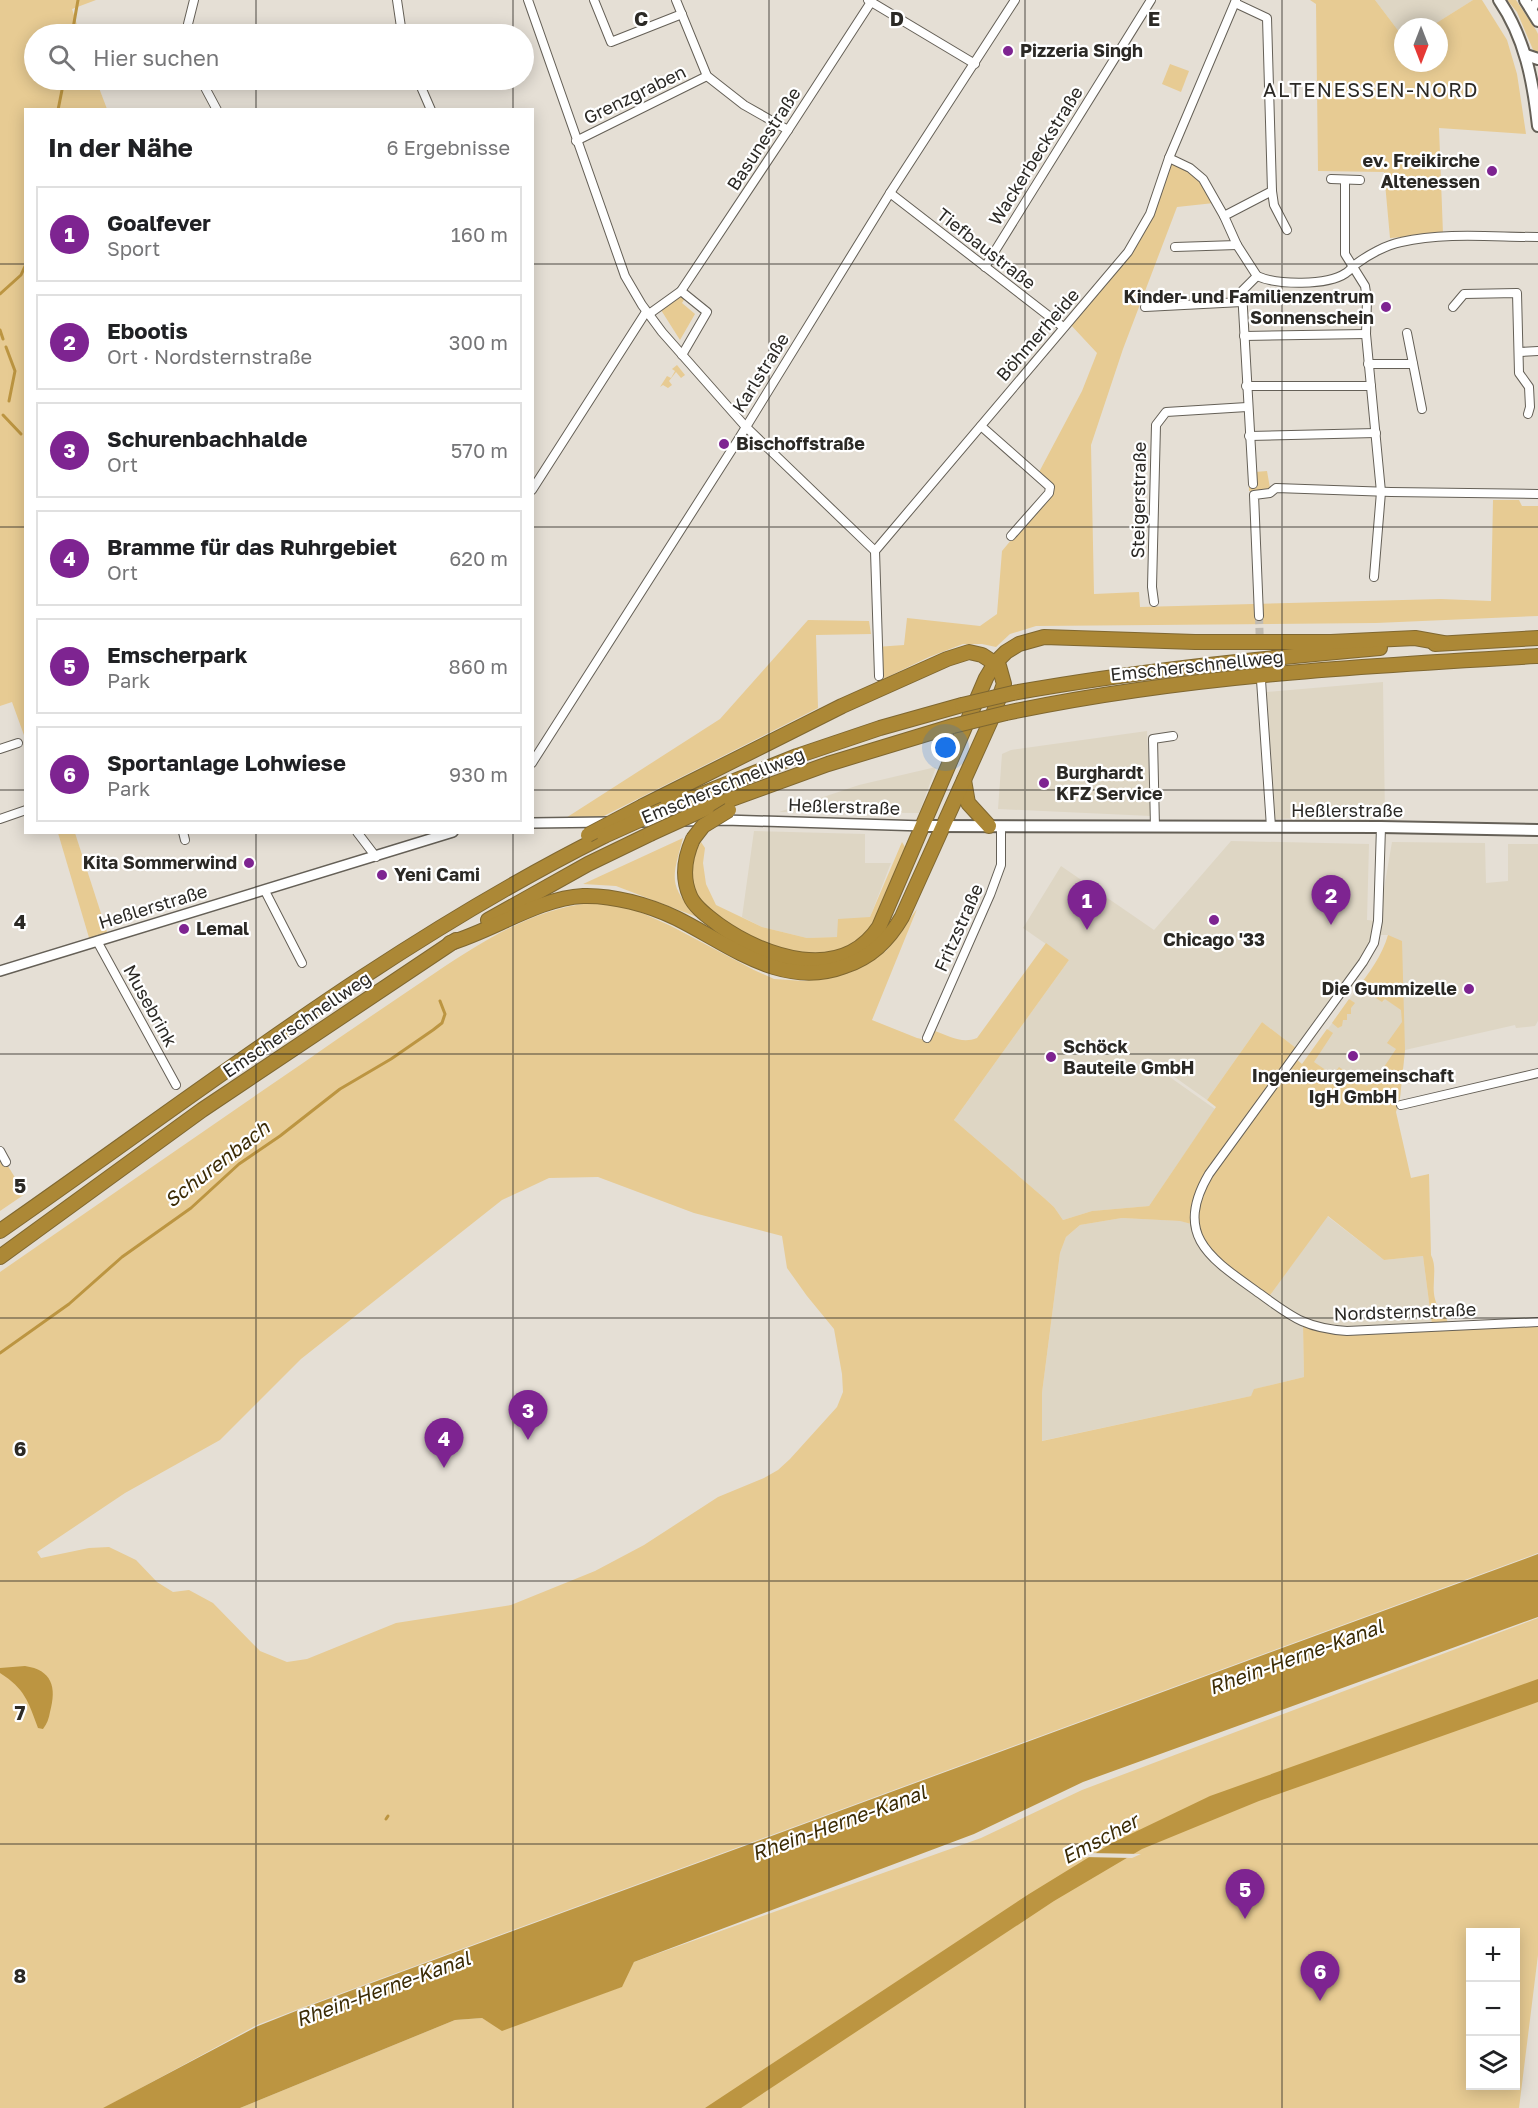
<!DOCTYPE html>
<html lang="de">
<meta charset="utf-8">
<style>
body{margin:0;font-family:"Golos Text",sans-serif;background:#f6f6f6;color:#202124}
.controls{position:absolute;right:18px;bottom:18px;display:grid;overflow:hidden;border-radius:0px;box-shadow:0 3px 15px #0003}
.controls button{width:54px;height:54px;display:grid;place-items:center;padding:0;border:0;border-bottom:2px solid #e0e0e0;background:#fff;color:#202124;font:30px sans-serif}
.compass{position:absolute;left:1394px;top:18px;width:54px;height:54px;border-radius:50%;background:#fff;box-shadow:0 3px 15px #0003;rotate:180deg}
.you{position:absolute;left:946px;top:748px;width:21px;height:21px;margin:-15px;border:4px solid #fff;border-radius:50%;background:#1a73e8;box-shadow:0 0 0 9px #1a73e833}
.badge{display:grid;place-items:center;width:39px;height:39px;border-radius:50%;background:#7e2491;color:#fff;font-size:20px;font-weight:700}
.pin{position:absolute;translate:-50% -50px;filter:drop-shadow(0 2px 3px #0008)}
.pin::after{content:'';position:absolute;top:32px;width:21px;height:18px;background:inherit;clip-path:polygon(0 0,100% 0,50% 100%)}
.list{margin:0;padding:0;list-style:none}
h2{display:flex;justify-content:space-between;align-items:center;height:78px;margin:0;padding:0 24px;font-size:26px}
h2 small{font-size:20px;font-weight:400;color:#757577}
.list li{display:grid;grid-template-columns:39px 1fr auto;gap:18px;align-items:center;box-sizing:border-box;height:96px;margin:0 12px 12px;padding:0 12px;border:2px solid #e0e0e0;border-radius:0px}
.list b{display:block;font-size:22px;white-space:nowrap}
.list p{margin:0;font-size:20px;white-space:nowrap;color:#757577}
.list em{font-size:20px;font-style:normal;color:#757577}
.icon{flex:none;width:33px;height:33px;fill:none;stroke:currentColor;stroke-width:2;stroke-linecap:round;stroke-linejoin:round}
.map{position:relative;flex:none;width:1538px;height:2108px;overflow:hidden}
.search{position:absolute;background:#fff;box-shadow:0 3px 15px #0003;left:24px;top:24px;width:510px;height:66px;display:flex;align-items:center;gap:15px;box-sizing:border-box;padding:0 21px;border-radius:33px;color:#757577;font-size:22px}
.panel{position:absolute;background:#fff;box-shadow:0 3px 15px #0003;left:24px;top:108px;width:510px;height:726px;border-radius:0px}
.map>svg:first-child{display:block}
.built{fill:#ded6c4}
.green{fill:#e7cb93;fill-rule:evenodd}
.water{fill:#bc9541}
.pier{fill:#e5dfd5}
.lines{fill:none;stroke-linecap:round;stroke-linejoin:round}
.stream{stroke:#bc9541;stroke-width:3}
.minor-tunnel{stroke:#c0bbb2;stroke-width:8;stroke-dasharray:8 4;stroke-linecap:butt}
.minor-casing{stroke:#656057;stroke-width:10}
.tertiary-casing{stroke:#656057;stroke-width:12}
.secondary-casing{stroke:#656057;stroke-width:14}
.motorway-casing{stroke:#7f6730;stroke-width:16}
.minor{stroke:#fff;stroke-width:8}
.tertiary{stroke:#fff;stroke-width:9}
.secondary{stroke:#fff;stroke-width:10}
.motorway{stroke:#ac8836;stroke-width:14}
.motorway-bridge-casing{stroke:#7f6730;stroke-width:16;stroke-linecap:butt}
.motorway-bridge{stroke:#ac8836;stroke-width:14}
.grid{fill:none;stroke:#2b2925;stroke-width:1.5;stroke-opacity:0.55}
.poi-dot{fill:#7e2491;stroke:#fff;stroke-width:2}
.labels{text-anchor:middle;stroke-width:4.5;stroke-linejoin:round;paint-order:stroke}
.poi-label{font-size:18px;font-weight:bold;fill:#2b2925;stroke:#fff;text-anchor:start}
.street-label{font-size:18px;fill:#2b2925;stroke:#fff}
.neighbourhood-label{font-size:20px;letter-spacing:1.5px;fill:#2b2925;stroke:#fff}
.water-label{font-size:20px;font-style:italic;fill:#3b2b05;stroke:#fff}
.grid-label{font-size:20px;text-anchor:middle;font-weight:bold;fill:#2b2925;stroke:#fff;stroke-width:4.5;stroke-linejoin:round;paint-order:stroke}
</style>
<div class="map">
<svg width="1538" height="2108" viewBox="0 0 1538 2108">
<rect width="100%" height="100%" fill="#e5dfd5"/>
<!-- built -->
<g class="built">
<polygon points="1375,0 1473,0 1430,27 1403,27 1403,37"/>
<polygon points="1383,682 1385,819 1342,817 1272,819 1266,717 1267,692"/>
<polygon points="1147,731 1151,816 998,809 1002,754 1011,750"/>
<polygon points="936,767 919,813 779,812 859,785"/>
<polygon points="754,831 865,834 865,863 891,863 870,917 838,937 807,938 762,927 742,917"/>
<polygon points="1231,841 1369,844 1367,920 1377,921 1373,943 1296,1048 1262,1022 1207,1100 1159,1066 1124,1062 1157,1068 1215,1109 1149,1206 1092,1211 1063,1220 1054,1207 1043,1197 954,1120 1069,960 1023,928 1061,866 1154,930"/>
<polygon points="1392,842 1485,843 1486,883 1508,881 1508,844 1538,844 1538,1021 1535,1026 1516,1028 1515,1025 1405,1050 1400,1098 1396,1099 1302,1065 1356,990 1362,994 1366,987 1383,1002 1385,999 1388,935 1376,935"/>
<polygon points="1327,1216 1384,1260 1423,1256 1432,1325 1347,1329 1312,1325 1268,1298"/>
<polygon points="1122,1218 1181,1221 1195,1225 1197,1238 1303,1325 1304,1377 1255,1389 1251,1396 1041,1441 1042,1393 1060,1253 1066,1237 1080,1225"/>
</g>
<!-- green -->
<g class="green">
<polygon points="0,0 96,0 72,9 80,34 34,34 34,80 96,80 107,109 26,110 25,738 12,702 0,706"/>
<polygon points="1310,0 1375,0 1403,37 1403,63 1439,63 1439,27 1430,27 1473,0 1482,0 1507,40 1517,74 1526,134 1439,128 1443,234 1390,238 1384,172 1318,171 1316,4"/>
<polygon points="1507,0 1516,0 1536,30 1538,34 1538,54 1534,52 1517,12"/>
<polygon points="1170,64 1189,71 1181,92 1162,84"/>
<path d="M1171,160c24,12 30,20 43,43l-37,4 -54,142 -32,96 3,149 45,-2 1,15 301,-8 50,2 2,-101h26l3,6h16v110l-162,7 -340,3 -26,8 -14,13 -14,-3h-19l-34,13 -52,25 -1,-35 28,-2 3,-27 73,8 17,-12 5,-63 48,-58 -12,-19 44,-83 15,-38 -28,-30 71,-90z"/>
<polygon points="681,294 685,298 682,303 695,314 680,340 661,310"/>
<polygon points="677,365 685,375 681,378 676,372 669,381 672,385 668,388 663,385 660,387 667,376 671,378 675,371 672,369"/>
<polygon points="1267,471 1270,488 1267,490 1249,491 1249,484 1254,483 1255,472"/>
<polygon points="808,620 869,621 871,634 816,635 818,708 590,823 558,823 720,719"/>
<polygon points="58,833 75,833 108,935 90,941"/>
<path d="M683,838c-11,41 -15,46 14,79l-81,-31 -33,-2z"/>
<path d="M701,842l4,6 -2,15 3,21 10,21 46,22 45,11 30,-1 1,-18 32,-2 32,-75 3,5c-12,31 -21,73 -47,94 -18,14 -50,18 -71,12 -24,-6 -76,-33 -90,-54 -11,-18 -7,-40 4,-57z"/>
<path d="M590,903l22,1 19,4 40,18 83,44 20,9 30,2 26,-3 27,-9 29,-18 31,-42 -45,111 45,18 13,3 5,-10c14,5 27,13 42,7l69,-95 23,17 -115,160 89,77 11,10 9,13 29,-9 57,-5 67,-99 -9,-7 55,-78 34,26 -89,125 -12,52 -15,-4 -58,-3 -42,7 -14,12 -6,16 -18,140v48l209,-45 3,-7 50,-12 -1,-52 8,3 227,-4v229l-1237,455 -44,17 -153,83h-104v-836c101,-70 202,-140 303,-209 40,-28 80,-55 120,-82 51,-34 104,-71 167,-78zM598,1177l96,36 88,23 5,32 20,28 27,33 8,45 1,18 -6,15 -47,52 -12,11 -14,8 -46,19 -74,48 -49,26 -84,34 -115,18 -89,36 -20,3 -27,-11 -47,-48 -24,-13 -16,2 -16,-10 -21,-22 -27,-13 -20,1 -48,10 -4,-6 88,-59 95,-53 81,-81 201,-159 47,-22z"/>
<path d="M1388,935l14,6 3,109 -5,48 -4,14 15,66 18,-4 2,81c7,14 0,29 4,44 2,10 12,13 13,26h-16l-9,-69 -39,4 -56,-44 -60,82 -49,-35 -17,-23 -5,-14 4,-38 94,-130 7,6 25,-35 6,4 -19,29 19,13 6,-8 28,19 11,-14 2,1 16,-24 -9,-6 15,-21 -1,-12 -16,-11 -3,3 -9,-6 2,-2 -8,-6 -5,6 -6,-4c13,-17 26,-34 32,-55z"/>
<polygon points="1349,999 1355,1003 1351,1008 1351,1014 1347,1014 1347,1020 1343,1020 1342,1026 1338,1028 1332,1023"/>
<polygon points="0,1153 25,1194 0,1211"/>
<path d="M1538,1618v337l-19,153h-1279l215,-88 27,-2 20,12 119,-43 13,-25 347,-124 101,-48zM1470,1932h46v154h-46z"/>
</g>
<!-- water -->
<g class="water">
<polygon points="1538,1554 1538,1617 1083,1782 974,1834 634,1962 622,1987 502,2031 482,2018 455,2020 240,2108 103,2108 258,2026 301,2009"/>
<path d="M25,1666c27,4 32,21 25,46 -1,6 -3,12 -7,17l-5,-1c-10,-27 -13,-39 -38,-55v-5z"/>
<polygon points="1538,1679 1538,1702 1259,1801 1142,1849 1054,1901 741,2108 705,2108 1029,1894 1112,1843 1210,1796"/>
</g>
<!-- pier -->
<polygon class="pier" points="1090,1853 1141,1854 1132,1858 1083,1857"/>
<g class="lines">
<!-- stream -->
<g class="stream">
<polyline points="72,34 78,0"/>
<polyline points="58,110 64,80"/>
<polyline points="0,294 21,275 26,264"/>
<polyline points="0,330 3,339"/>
<polyline points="6,347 15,371 9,401"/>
<polyline points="3,415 21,434"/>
<polyline points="0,1353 69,1304 122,1257 191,1208 239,1164 280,1136 340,1089 391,1059 433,1030 442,1023 445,1014 440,1001"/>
<polyline points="386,1819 388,1816"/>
</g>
<!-- minor-tunnel -->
<polyline class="minor-tunnel" points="1259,616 1261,677"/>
<!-- minor casing -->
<g class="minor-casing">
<g id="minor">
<polyline points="397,0 402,34"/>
<polyline points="528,0 625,276 642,305 662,332 745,426 875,551"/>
<polyline points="594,0 611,42 682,14"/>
<polyline points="676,0 707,76 744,105 788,130"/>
<polyline points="868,0 975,64"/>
<polyline points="1532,10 1537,0"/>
<polyline points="189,34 188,24 194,0"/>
<polyline points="201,80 217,110"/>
<polyline points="418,80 431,110"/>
<polyline points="576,141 707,76"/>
<polyline points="1169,158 1190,168 1203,179 1224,216 1237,245 1257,276 1242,291 1253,484"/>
<polyline points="1331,179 1360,180"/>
<polyline points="1345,180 1345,254 1365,286 1367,299 1366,334 1381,492 1374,577"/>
<polyline points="1272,191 1274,205 1287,230"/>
<polyline points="890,193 1063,327"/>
<polyline points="1224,216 1272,191 1267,18 1235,3"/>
<polyline points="1175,247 1237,245"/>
<polyline points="985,267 1151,0"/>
<path d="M1257,276c20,9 70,10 89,-3 4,-2 6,-7 10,-9 12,-9 30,-19 45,-22 44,-10 92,-5 137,-5"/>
<polyline points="681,291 707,312 682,355"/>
<polyline points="1145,307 1242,302"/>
<polyline points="1453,307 1464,294 1517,293 1519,373 1529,387 1530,407 1528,414"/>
<polyline points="649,314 681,291 788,130 871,2"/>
<polyline points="1407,333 1422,409"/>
<polyline points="1244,336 1366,334"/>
<polyline points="1519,352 1538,351"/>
<polyline points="1368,364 1413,364"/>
<polyline points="1246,386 1371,386"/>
<polyline points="981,426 1050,487 1049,493 1011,536"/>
<polyline points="1249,436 1376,433"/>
<polyline points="532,490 646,312"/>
<polyline points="1154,602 1152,587 1156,425 1166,412 1247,407"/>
<polyline points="1259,616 1254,495 1270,493 1276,488 1391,492 1538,494"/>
<polyline points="879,676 875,551 1128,252 1150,214 1169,158 1236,0"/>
<polyline points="1261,680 1271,827"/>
<polyline points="0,749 18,743"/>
<polyline points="532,763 738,440 890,193 1015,0"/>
<polyline points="0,819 26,810"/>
<polyline points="1155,827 1153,739 1173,736"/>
<path d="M1381,827l-3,94 -4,22 -11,19 -154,212c-36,61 1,84 47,117 35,25 47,37 91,40l191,-9"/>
<polyline points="183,832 185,840"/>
<polyline points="357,832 376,857"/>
<polyline points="265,891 302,963"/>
<polyline points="97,941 176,1085"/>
<polyline points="927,1038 990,895 1001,865 1001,826"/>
<polyline points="1401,1105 1538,1073"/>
<polyline points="0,1151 6,1162"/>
</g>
</g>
<!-- tertiary casing -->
<g class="tertiary-casing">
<g id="tertiary">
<polyline points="641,822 725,820 924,826"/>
<polyline points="532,823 609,822"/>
<polyline points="0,971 453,832"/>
</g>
</g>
<!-- secondary casing -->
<g class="secondary-casing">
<g id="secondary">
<path d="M1499,0c26,38 34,81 39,126"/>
<polyline points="1525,0 1538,21"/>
<polyline points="1526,55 1538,59"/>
<polyline points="924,826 1381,827 1538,830"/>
</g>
</g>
<!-- motorway casing -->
<g class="motorway-casing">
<g id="motorway">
<polyline points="1435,644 1538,638"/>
<path d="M1013,693c122,-22 244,-34 367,-45"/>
<path d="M1006,713c174,-37 354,-47 532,-57"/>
<polyline points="964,780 968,803 989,826"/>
<polyline points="707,808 828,764 953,726"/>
<polyline points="664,809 797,756 880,728 962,705"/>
<path d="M693,839c-8,18 -12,37 -3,57 5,12 19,21 29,29 45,32 122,59 160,2l107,-249 9,-15 11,-11 13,-8 25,-7 151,5h136l84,-4 28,5"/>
<polyline points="488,920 588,864 650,834"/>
<path d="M450,943c42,-12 89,-45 133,-47 30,-1 66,9 93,22 53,26 106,72 169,48 26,-9 43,-25 57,-49l89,-197 13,-36 -5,-18 -17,-11 -13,-3 -22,7 -105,47 -199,100"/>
<path d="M0,1231c197,-137 388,-287 604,-395"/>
<polyline points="0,1257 202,1110 456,940"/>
</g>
</g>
<!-- minor -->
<use href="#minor" class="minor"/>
<!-- tertiary -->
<use href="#tertiary" class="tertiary"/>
<!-- secondary -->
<use href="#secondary" class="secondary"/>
<!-- motorway -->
<use href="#motorway" class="motorway"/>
<!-- motorway-bridge casing -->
<g class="motorway-bridge-casing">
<g id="motorway-bridge">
<polyline points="962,705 1013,693"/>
<polyline points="953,726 1006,713"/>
<polyline points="650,834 707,808"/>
<polyline points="588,835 643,806"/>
<polyline points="604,836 664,809"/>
<polyline points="693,839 703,826 729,810"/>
</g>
</g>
<!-- motorway-bridge -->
<use href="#motorway-bridge" class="motorway-bridge"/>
</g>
<!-- grid -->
<path class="grid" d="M256,0v34M513,0v34M769,0v2108M1025,0v2108M1282,0v2108M256,80v30M513,80v30M0,264h26M532,264h1006M0,527h26M532,527h1006M0,790h26M532,790h1006M256,832v1276M513,832v1276M0,1054h1538M0,1318h1538M0,1581h1538M0,1844h1538"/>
<!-- markers -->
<g class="poi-dot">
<circle cx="1008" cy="51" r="6"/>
<circle cx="1492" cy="171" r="6"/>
<circle cx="1386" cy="307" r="6"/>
<circle cx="724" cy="444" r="6"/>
<circle cx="1044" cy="783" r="6"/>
<circle cx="249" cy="863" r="6"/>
<circle cx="382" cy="875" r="6"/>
<circle cx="1214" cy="920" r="6"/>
<circle cx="184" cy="929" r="6"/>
<circle cx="1469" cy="989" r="6"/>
<circle cx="1353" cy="1056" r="6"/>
<circle cx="1051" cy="1057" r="6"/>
</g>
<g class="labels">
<!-- poi labels -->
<g class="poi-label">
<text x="1020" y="57">Pizzeria Singh</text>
<text x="1480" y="167" text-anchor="end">ev. Freikirche<tspan x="1480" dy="21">Altenessen</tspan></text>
<text x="1374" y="303" text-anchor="end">Kinder- und Familienzentrum<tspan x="1374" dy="21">Sonnenschein</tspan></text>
<text x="736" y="450">Bischoffstraße</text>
<text x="1056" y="779">Burghardt<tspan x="1056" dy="21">KFZ Service</tspan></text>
<text x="237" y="869" text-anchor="end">Kita Sommerwind</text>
<text x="394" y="881">Yeni Cami</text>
<text x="196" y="935">Lemal</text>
<text x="1214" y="946" text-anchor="middle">Chicago '33</text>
<text x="1457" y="995" text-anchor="end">Die Gummizelle</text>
<text x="1063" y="1053">Schöck<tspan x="1063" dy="21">Bauteile GmbH</tspan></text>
<text x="1353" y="1082" text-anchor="middle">Ingenieurgemeinschaft<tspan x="1353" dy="21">IgH GmbH</tspan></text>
</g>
<!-- street labels -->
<g class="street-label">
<text transform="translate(635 95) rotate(-26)" y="6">Grenzgraben</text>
<text transform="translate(764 139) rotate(-57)" y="6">Basunestraße</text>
<text transform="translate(1036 156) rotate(-58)" y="6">Wackerbeckstraße</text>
<text transform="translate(986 249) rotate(38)" y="6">Tiefbaustraße</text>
<text transform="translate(1038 335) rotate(-49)" y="6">Böhmerheide</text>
<text transform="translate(761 373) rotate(-58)" y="6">Karlstraße</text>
<text transform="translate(1139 500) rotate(-89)" y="6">Steigerstraße</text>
<text transform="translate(1197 666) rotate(-6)" y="6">Emscherschnellweg</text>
<text transform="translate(723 786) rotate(-22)" y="6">Emscherschnellweg</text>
<text transform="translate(844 807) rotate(2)" y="6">Heßlerstraße</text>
<text x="1347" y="817">Heßlerstraße</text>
<text transform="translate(153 907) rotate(-17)" y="6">Heßlerstraße</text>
<text transform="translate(959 928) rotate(-66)" y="6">Fritzstraße</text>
<text transform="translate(150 1006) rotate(61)" y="6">Musebrink</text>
<text transform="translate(297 1025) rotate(-34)" y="6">Emscherschnellweg</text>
<text transform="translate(1405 1312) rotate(-2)" y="6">Nordsternstraße</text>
</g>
<!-- neighbourhood labels -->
<g class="neighbourhood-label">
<text x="1371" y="97">ALTENESSEN-NORD</text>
</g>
<!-- water labels -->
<g class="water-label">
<text transform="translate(217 1164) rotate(-38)" y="7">Schurenbach</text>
<text transform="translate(1296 1657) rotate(-20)" y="7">Rhein-Herne-Kanal</text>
<text transform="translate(839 1823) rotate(-20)" y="7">Rhein-Herne-Kanal</text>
<text transform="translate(1100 1839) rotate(-28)" y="7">Emscher</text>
<text transform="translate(383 1989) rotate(-20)" y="7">Rhein-Herne-Kanal</text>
</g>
</g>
<g class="grid-label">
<text x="641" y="26">C</text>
<text x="897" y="26">D</text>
<text x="1154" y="26">E</text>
<text x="20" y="929">4</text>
<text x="20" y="1193">5</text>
<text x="20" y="1456">6</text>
<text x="20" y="1720">7</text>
<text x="20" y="1983">8</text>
</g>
</svg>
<div class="controls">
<button>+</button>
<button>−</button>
<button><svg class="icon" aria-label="layers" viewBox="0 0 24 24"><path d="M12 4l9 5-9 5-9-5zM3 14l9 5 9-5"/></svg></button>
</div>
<svg class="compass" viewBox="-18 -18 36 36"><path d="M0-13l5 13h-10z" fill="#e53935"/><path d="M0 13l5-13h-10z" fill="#757577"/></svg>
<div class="you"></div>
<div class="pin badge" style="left:1087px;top:930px">1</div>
<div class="pin badge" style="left:1331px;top:925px">2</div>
<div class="pin badge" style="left:528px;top:1440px">3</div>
<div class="pin badge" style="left:444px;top:1468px">4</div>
<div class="pin badge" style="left:1245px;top:1919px">5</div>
<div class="pin badge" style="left:1320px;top:2001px">6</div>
<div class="search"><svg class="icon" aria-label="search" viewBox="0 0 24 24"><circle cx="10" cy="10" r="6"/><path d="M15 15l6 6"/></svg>Hier suchen</div>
<section class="panel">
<h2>In der Nähe<small>6 Ergebnisse</small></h2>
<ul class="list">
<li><span class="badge">1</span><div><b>Goalfever</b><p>Sport</p></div><em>160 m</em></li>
<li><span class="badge">2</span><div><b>Ebootis</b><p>Ort · Nordsternstraße</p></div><em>300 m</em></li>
<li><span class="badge">3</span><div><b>Schurenbachhalde</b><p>Ort</p></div><em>570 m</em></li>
<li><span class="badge">4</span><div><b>Bramme für das Ruhrgebiet</b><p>Ort</p></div><em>620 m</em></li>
<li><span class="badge">5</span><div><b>Emscherpark</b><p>Park</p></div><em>860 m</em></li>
<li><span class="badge">6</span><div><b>Sportanlage Lohwiese</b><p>Park</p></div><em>930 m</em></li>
</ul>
</section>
</div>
